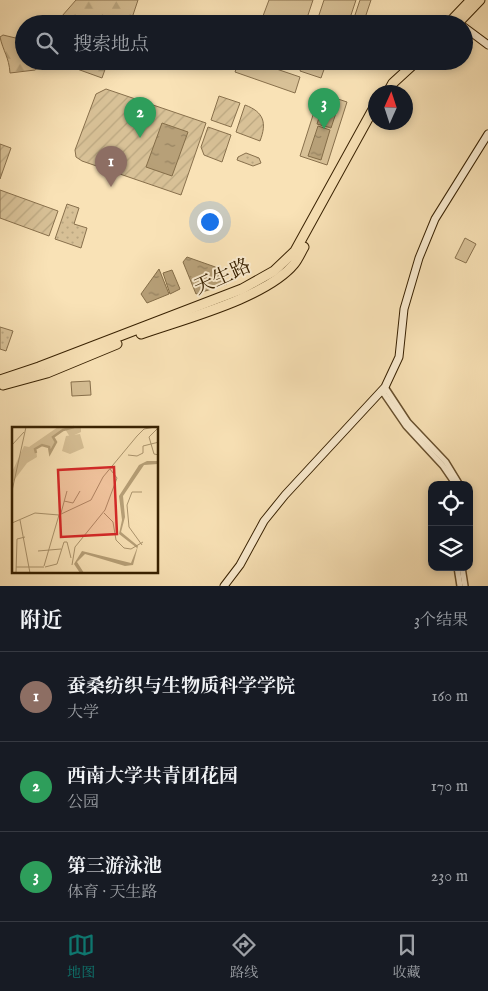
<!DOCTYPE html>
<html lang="zh">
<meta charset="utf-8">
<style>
body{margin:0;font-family:"IM FELL English","Noto Serif SC",serif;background:#242831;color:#f1f3f6}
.controls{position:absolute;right:15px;bottom:15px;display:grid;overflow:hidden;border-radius:10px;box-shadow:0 2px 8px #0003}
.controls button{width:45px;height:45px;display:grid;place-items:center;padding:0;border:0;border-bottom:1px solid #363941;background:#171b24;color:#f1f3f6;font:25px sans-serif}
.compass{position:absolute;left:368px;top:85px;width:45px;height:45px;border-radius:50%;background:#171b24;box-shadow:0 2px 8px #0003;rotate:3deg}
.you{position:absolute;left:209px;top:221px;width:18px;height:18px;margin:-12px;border:4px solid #fff;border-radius:50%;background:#1a73e8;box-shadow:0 0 0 8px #1a73e833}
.badge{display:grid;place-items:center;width:32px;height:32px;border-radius:50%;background:#0f766e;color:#fff;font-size:16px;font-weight:700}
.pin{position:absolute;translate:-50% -41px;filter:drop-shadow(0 1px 2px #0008)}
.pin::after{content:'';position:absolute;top:26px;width:18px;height:15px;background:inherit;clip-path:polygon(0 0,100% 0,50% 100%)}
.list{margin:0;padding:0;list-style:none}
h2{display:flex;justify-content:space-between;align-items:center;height:65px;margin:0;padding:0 20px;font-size:21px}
h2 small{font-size:16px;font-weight:400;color:#9ea1a6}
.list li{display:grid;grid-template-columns:32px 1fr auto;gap:15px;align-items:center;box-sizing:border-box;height:90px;padding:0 20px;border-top:1px solid #363941}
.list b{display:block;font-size:19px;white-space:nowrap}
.list p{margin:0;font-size:16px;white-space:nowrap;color:#9ea1a6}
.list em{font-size:16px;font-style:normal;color:#9ea1a6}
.icon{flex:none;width:28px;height:28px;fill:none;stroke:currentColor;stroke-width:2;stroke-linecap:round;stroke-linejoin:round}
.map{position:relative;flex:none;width:488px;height:586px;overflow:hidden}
.search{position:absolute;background:#171b24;box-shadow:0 2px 8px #0003;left:15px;right:15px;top:15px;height:55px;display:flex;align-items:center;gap:12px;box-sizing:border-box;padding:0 18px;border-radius:28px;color:#9ea1a6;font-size:19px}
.sheet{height:335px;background:#171b24}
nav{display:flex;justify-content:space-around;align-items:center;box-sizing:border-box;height:70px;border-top:1px solid #363941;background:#171b24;font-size:14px;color:#9ea1a6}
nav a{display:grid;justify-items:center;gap:2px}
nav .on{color:#0f766e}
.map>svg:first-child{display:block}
.grass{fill:url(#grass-dots);stroke:#88704c}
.forest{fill:url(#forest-firs);stroke:#88704c}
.garden{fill:url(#garden-furrows);stroke:#88704c}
.pitch{fill:#d8c197;stroke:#88704c}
.water{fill:url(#water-ripples);stroke:#846d48}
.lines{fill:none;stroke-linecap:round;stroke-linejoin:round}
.street-casing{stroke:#68502e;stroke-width:8}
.secondary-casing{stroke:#372000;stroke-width:9}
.highway-casing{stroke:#372000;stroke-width:11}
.street{stroke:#fbecd0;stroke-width:5}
.secondary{stroke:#fbecd0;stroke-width:7}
.highway{stroke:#f9e2b6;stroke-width:9}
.labels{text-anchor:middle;stroke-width:4;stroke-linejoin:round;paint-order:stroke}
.street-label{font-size:20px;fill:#372000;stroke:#fbecd0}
.inset-river{fill:none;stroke:#b7a078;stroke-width:2.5}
.inset-road{fill:none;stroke:#ab946d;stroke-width:1}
.view{fill:#d62828;fill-opacity:0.15;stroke:#d62828;stroke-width:2.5}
.inset-edge{fill:none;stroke:#372000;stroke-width:2.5}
</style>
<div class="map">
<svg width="488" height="586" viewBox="0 0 488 586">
<defs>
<pattern id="grass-dots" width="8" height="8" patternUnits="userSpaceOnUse" patternTransform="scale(1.25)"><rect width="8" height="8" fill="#d8c197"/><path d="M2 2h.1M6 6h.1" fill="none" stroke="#baa680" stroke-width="1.8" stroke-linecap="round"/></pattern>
<pattern id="forest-firs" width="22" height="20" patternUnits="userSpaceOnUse" patternTransform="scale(1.25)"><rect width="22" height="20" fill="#d8c197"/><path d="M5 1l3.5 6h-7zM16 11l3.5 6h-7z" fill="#baa680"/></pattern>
<pattern id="garden-furrows" width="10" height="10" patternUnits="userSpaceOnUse" patternTransform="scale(1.25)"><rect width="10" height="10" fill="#d8c197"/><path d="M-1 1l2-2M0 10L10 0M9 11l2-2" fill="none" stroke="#baa680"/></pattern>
<pattern id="water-ripples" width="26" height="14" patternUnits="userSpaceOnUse" patternTransform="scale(1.25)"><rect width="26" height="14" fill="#b7a078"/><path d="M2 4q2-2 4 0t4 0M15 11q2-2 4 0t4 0" fill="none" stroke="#968260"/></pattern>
</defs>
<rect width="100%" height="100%" fill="#f9e2b6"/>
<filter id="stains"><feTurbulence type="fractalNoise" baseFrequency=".004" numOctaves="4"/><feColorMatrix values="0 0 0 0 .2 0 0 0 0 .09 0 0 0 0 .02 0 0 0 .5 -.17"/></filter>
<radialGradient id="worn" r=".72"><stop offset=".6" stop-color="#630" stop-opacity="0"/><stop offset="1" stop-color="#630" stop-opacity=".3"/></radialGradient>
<!-- grass -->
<g class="grass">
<polygon points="246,153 259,158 261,163 253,166 237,160 238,157"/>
<polygon points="67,204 79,208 74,224 87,228 81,248 55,239"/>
<polygon points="0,327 13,331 6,351 0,349"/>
</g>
<!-- forest -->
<g class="forest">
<polygon points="76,0 138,0 130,24 55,24"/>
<path d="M3,35l21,5v21h23l-12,9 -25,3c-1,-16 -7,-22 -10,-36z"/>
<polygon points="55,61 108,61 102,78"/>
</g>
<!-- garden -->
<g class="garden">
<polygon points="106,89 206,123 181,195 82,161 76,157 75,150 96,94"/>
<polygon points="219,96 240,103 231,127 211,120"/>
<path d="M245,105c19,7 22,18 15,36l-24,-9z"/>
<polygon points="208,127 231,135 222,162 204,155 201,147"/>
<polygon points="0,144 11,148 0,179"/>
<polygon points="0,190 58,211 49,236 0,218"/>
</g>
<!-- pitch -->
<g class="pitch">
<polygon points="269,0 313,0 305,24 260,24"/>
<polygon points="324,0 356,0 348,24 316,24"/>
<polygon points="360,0 371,0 363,24 352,24"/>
<polygon points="239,61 253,61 300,77 295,93 235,72"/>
<polygon points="303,61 327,61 321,78 300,71"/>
<polygon points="320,93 347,102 327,165 300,156"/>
<polygon points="465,238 476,244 466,263 455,258"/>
<polygon points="90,381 91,395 72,396 71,382"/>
</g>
<!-- water -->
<g class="water">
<polygon points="322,108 336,113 331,128 317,124"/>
<polygon points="162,123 188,132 172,176 146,167"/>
<polygon points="318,126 330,130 321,160 308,156"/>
<polygon points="187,257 221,269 227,284 196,294 183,262"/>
<polygon points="159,269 169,294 147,303 141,294"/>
<polygon points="172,270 180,289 170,294 163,273"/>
</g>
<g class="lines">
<!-- street casing -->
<g class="street-casing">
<g id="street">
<polyline points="385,387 408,422 446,462 460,485"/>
<polyline points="382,391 406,426 443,466 456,485"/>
<polyline points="457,567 460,586"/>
<polyline points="462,567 465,586"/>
</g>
</g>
<!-- secondary casing -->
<g class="secondary-casing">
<g id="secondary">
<polyline points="464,27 488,45"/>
<polyline points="224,586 240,565 264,521 285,495 385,387 399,357 404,309 419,258 435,219 488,134"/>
</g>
</g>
<!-- highway casing -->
<g class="highway-casing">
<g id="highway">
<polyline points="448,24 471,0"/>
<polyline points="457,24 480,0"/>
<polyline points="388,92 393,83 417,61"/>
<path d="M141,334c42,-15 125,-36 153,-70 4,-5 7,-12 10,-17"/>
<polyline points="0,380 39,367 242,289 274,271 295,251 376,104"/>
<polyline points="3,385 47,373 117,344"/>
</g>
</g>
<!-- street -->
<use href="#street" class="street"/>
<!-- secondary -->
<use href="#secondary" class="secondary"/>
<!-- highway -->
<use href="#highway" class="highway"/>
</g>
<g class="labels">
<!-- street labels -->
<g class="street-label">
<text transform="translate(222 276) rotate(-24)" y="7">天生路</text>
</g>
</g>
<!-- overview -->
<g transform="translate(12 427)">
<rect width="146" height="146" fill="#f9e2b6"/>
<path d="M46,0h23v5l-11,5 -5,-8 -3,1 -9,7 3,5 -6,11 -1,-6 -6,-2 -7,4 1,8 -10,6 -15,20v-11l12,-26 5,1z" fill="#d8c197"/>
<path d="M68,7l4,14 -14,6 -8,-3 4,-15z" fill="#d8c197"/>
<path d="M135,34h11v3l-14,1 -21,31 2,21 -4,15 17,14 -5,19 -8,1 -40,-12 -8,8 7,11h-4l-6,-9 8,-13 49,12 6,-15 -18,-14 3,-14 -3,-24 20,-31z" fill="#b7a078"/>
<path class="inset-river" d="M24,26l-1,-4 7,-4 7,2 1,6 6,-11 -3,-5 10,-7 11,-3"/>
<path class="inset-road" d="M146,1l-9,9 5,17 5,1M0,18l12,-13M116,28l9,1 6,-3v-7l16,-4M0,64l14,-64M130,65h-10l-5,13 2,22 13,18M52,74l9,2 7,-12M49,86l6,-22M92,86l9,9 3,18 8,8 7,1 12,-7M8,93l10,53M0,96l23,-10 24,2 32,-15 12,-23 34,-41 7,-7 11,-2M0,109v35M26,124l23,-2M60,138l3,-18 30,-37 12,-32 -7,-9M32,139l15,-51M4,140h28M33,140l12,-3 7,-22h3l4,16M4,146l1,-34 8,-2"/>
<path class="view" d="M102,40l3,67 -56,3 -3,-67z"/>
<rect width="146" height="146" class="inset-edge"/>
</g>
<rect width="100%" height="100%" filter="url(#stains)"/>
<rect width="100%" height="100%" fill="url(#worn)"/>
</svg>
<div class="controls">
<button><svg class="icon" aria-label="locate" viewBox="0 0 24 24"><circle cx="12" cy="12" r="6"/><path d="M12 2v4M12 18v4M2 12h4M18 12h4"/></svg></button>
<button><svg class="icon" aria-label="layers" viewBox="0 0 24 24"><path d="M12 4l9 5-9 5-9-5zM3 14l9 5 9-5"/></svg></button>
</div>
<svg class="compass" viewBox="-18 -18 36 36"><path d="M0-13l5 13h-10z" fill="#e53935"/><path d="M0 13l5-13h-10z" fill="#9ea1a6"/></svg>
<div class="you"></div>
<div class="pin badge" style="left:111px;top:187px;background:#8d6e63">1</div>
<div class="pin badge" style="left:140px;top:138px;background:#2e9e5b">2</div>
<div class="pin badge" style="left:324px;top:129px;background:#2e9e5b">3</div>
<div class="search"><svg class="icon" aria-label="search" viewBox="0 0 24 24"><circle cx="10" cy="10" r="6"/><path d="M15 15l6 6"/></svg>搜索地点</div>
</div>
<section class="sheet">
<h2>附近<small>3个结果</small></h2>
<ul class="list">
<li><span class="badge" style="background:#8d6e63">1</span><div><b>蚕桑纺织与生物质科学学院</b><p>大学</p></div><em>160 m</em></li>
<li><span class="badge" style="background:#2e9e5b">2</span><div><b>西南大学共青团花园</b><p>公园</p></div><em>170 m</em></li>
<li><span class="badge" style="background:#2e9e5b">3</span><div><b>第三游泳池</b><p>体育 · 天生路</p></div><em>230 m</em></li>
</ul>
</section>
<nav>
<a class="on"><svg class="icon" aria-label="map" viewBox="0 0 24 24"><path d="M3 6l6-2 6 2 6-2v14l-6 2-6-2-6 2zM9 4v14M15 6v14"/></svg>地图</a>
<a><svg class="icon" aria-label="directions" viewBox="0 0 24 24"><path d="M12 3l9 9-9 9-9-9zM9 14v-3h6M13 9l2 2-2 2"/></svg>路线</a>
<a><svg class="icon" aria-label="saved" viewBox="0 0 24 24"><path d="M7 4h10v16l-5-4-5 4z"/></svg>收藏</a>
</nav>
